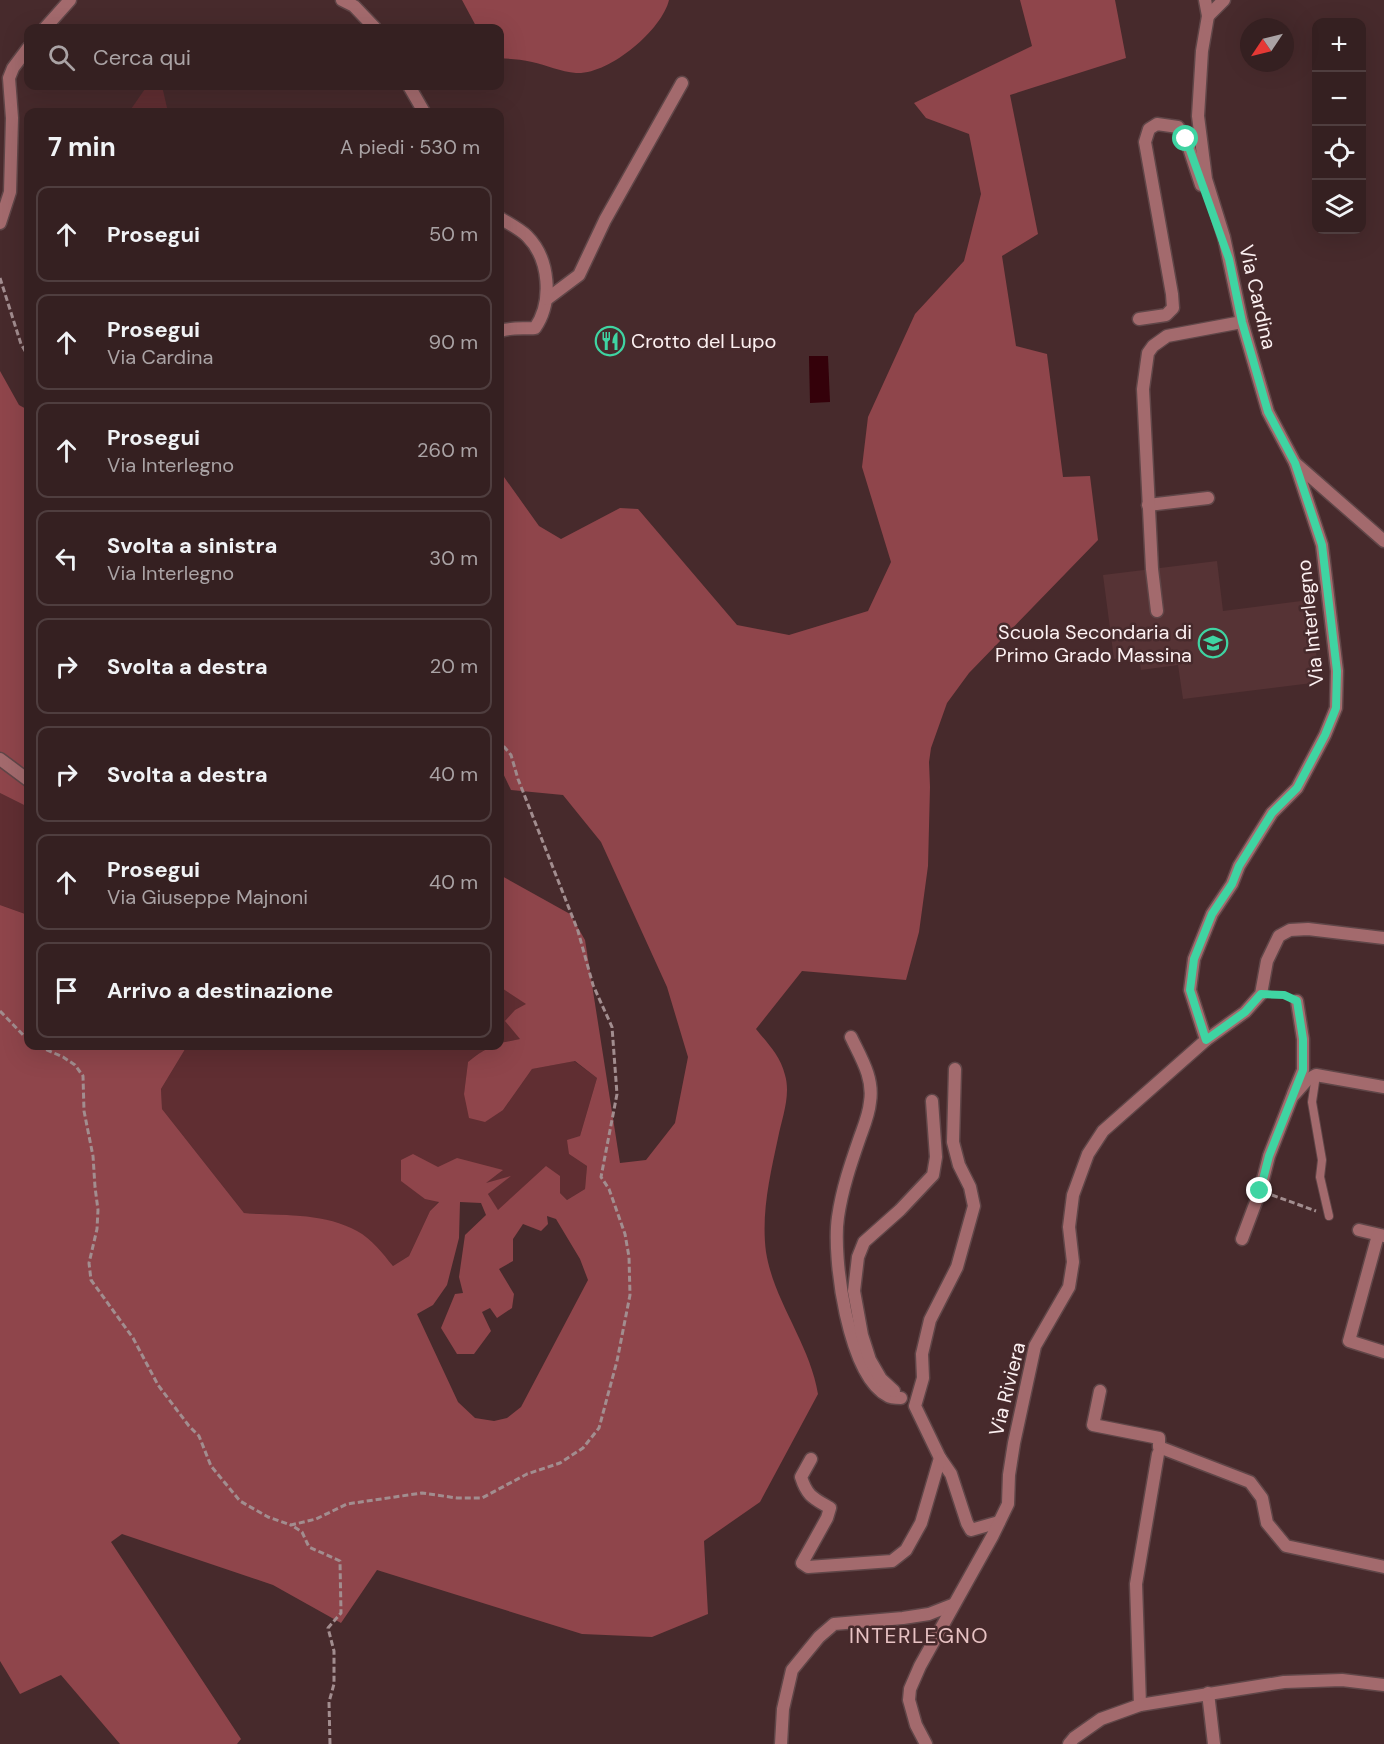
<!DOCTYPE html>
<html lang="it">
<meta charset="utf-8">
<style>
body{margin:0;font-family:"DM Sans",sans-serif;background:#402d2e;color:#f1f3f6}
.controls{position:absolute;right:18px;top:18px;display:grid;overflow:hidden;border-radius:12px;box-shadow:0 6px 24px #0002}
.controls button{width:54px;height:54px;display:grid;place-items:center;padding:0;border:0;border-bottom:2px solid #4f3e3f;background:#352021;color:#f1f3f6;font:30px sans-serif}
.compass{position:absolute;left:1240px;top:18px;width:54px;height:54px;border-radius:50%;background:#352021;box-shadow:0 6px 24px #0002;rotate:235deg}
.stop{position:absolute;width:18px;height:18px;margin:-14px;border:4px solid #3fd4a2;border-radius:50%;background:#fff}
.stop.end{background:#3fd4a2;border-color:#fff;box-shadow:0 2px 6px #0008}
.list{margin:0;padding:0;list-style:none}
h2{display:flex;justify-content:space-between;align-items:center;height:78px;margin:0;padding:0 24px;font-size:26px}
h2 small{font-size:20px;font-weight:400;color:#aaa3a5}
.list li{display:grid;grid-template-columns:39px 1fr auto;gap:18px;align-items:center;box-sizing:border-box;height:96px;margin:0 12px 12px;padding:0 12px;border:2px solid #4f3e3f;border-radius:12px}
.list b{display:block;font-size:22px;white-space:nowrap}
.list p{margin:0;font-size:20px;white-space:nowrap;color:#aaa3a5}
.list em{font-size:20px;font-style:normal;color:#aaa3a5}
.icon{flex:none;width:33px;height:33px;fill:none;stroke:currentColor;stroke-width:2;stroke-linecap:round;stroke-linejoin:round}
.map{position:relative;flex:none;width:1384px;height:1744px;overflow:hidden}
.search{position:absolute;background:#352021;box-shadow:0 6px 24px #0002;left:24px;top:24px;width:480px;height:66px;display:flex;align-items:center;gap:15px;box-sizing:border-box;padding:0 21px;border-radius:12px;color:#aaa3a5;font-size:22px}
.panel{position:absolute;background:#352021;box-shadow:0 6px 24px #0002;left:24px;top:108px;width:480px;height:942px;border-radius:12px}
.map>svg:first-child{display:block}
.built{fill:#563335}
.green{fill:#602e32}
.forest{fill:#8f454b;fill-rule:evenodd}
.water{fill:#34010a}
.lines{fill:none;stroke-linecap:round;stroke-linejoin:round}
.service-casing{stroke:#604648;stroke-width:10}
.pedestrian-casing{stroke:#604648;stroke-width:15}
.minor-casing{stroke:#604648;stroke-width:15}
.path{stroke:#a28d8f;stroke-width:3;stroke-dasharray:6 3;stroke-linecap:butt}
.service{stroke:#a36a6d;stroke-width:8}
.pedestrian{stroke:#a36a6d;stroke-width:12}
.minor{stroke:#a36a6d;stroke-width:12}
.route{stroke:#3fd4a2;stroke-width:8}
.labels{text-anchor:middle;stroke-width:5;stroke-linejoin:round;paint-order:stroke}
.street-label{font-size:20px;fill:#fcf0f1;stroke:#472a2c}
.poi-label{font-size:20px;fill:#fcf0f1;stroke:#472a2c;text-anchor:start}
.neighbourhood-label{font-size:21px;letter-spacing:1.5px;fill:#e7c2c3;stroke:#472a2c}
</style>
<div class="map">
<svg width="1384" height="1744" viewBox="0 0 1384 1744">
<rect width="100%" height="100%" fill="#472a2c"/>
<!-- built -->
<polygon class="built" points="1217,561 1223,611 1309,600 1320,682 1183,699 1178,665 1141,670 1139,656 1114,659 1103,575"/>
<!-- green -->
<g class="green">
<polygon points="147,86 162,86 168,112 129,112"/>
<polygon points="0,793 28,807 28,915 0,905"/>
<polygon points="500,987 527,1004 521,1039 500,1043"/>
<path d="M187,1046h308l-17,8 -10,8 -4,32 39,16 29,-41 42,-8 23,17 -17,58 -11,18 18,12 -2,23 -18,11 -7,-7 -62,18 -10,-17 21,-17 -25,7 18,-13 -63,30 -9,10 -21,45 -16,10c-41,-52 -89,-50 -149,-53l-82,-104 -1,-20z"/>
</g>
<!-- forest -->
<g class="forest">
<path d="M462,0h207c-7,30 -60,75 -93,73 -15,-1 -30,-8 -44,-11 -11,-3 -22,-3 -32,-4v-30h-23z"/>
<path d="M1020,0h95l11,58 -116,37 28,139 -36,22 14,90 31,8 16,123 27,-1 8,64 -129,133 -22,30 -16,45 -2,14 1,25 -2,79 -9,66 -13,48 -104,-9 -46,58c12,15 24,26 29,46 6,20 -3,43 -7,63 -8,37 -17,76 -12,114 8,50 44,92 52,142l-58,108 -56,39 4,73 -56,23 -70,-3 -205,-64 -36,53 -68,-38 -151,-51 -11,8 130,197 -4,5h-117l-59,-69 -41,19 -20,-33v-756l28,10v131h159l-26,43 1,20 82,104c37,3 79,-1 113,18 15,8 26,23 36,35l16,-10 21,-45 9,-9 -14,-3 -24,-18v-21l12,-6 25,13 19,-9 46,12 -17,13 25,-7 -23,18 10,16 48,-44 14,10v17l7,7 18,-11 2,-23 -18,-12 -2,-14 13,-4 17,-58 -22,-17 -43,8 -29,41 -18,12 -16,-4 -5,-24 4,-32c9,-7 19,-16 32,-16v-3l20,-4 -15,-18 10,-11 11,-6 -26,-17v-112l70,39 15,26 35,223 26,-3 29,-37 13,-66 -21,-70 -66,-145 -38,-47 -52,-5 -11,-23v-291l4,1 35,49 22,13 59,-31 18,1 99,116 52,10 79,-24 23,-49 -29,-95 6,-50 47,-103 49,-53 17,-67 -12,-60 -43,-16 -12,-15 118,-57zM460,1202l21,1 5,12 -21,20 -6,42 4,16 -8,1 -14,34 16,26h17l17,-23 -9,-19 8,-4 7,10 15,-10 2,-14 -15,-25 14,-8v-22l10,-15 18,7 7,-7 -1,-8 9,3 24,40 8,21 -67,127 -14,11 -13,3 -19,-3 -17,-16 -41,-88 16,-9 14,-20 12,-47z"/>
<polygon points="0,371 19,405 28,410 28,807 0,793"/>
</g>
<!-- water -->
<polygon class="water" points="809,356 828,356 830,402 810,403"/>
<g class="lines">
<!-- service casing -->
<g class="service-casing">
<polyline id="service" points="1316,1075 1312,1102 1322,1160 1320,1177 1329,1216"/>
</g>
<!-- pedestrian casing -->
<g class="pedestrian-casing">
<polyline id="pedestrian" points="1293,1094 1303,1070 1303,1039 1297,1001"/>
</g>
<!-- minor casing -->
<g class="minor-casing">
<g id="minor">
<polyline points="342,0 354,6 375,28"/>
<polyline points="1205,0 1208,16 1202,51 1198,116 1206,179 1224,237 1242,322 1268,412 1295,463 1384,541"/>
<polyline points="1208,16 1224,0"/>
<polyline points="45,28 70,0"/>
<polyline points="409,86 424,112"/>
<path d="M500,218c8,5 20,11 27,18 23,23 26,66 8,92 -12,1 -24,-1 -35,3"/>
<polyline points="0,223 10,192 12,118 9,78 13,68 28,48"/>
<polyline points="547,299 579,275 605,220 682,83"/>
<polyline points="1139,319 1166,315 1173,308 1172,294 1145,142 1149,129 1157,124 1178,127 1186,139 1201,185"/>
<polyline points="1148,505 1208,498"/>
<polyline points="1157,611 1152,569 1143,389 1148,353 1153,346 1167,336 1242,322"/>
<polyline points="0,759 28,780"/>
<path d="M851,1037c10,21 23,41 19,65 -1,12 -6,24 -10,35 -9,26 -18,52 -22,80 -6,40 10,159 50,179 3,2 9,2 13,2"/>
<polyline points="1206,1040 1190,990 1194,959 1212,914 1232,884 1239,866 1272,813 1297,788 1325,735 1336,708 1337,671 1322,545 1295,463"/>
<polyline points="955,1069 953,1142 959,1165 970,1187 974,1206 957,1267 930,1320 922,1354 923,1378 915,1406 940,1458 951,1474 967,1523 971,1530 999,1522"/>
<polyline points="1359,1230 1384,1236"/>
<polyline points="1378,1235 1349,1341 1384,1352"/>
<polyline points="1242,1239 1260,1191 1269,1156 1292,1097 1307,1080 1316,1075 1384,1087"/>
<polyline points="894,1391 881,1379 870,1360 862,1335 854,1291 858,1257 864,1242 900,1210 933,1175 936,1157 932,1101"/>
<polyline points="1100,1391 1093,1425 1159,1438 1159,1447 1250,1482 1262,1498 1267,1523 1286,1546 1384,1567"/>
<path d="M811,1459l-10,18c6,19 12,21 29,31l-3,10 -25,45 6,4 84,-6 14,-11 15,-27 19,-65"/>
<polyline points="1208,1693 1214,1744"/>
<polyline points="1140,1705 1136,1584 1158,1454"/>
<polyline points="781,1744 783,1709 792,1670 819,1637 834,1624 903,1618 929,1614 952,1605"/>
<polyline points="926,1744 916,1725 909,1700 910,1689 920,1666 993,1535 1008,1504 1009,1475 1014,1443 1035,1346 1069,1287 1073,1262 1069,1227 1073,1195 1088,1154 1103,1131 1206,1040 1245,1012 1261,994 1267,961 1279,936 1290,930 1308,929 1384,938"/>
<polyline points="1069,1744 1074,1738 1101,1719 1140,1705 1284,1682 1342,1680 1384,1685"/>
</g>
</g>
<!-- path -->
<g class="path">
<polyline points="0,278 21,344 28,356"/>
<polyline points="0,1011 28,1040"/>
<polyline points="38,1046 63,1057 75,1065 83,1076 84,1111 93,1156 95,1187 98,1210 97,1229 89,1263 91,1280 133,1338 158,1385 189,1426 199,1436 211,1466 240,1501 268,1517 291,1525"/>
<polyline points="1272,1195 1316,1211"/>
<polyline points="330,1744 329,1702 334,1684 334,1651 328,1628 341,1613 340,1561 309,1547 302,1532 291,1525 316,1519 347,1504 422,1493 457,1498 482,1498 527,1474 560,1463 583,1448 599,1428 617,1361 630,1295 629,1257 625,1234 609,1189 601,1177 617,1094 612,1027 593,985 578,931 518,779 511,755 500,742"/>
</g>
<!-- service -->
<use href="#service" class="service"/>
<!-- pedestrian -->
<use href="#pedestrian" class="pedestrian"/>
<!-- minor -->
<use href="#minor" class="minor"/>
</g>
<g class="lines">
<!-- route -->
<polyline class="route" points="1186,139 1229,259 1242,322 1268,412 1295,463 1322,545 1337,671 1336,708 1325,735 1297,788 1272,813 1239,866 1232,884 1212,914 1194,959 1190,990 1206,1040 1245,1012 1261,994 1284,995 1297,1001 1303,1039 1303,1070 1269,1156 1260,1191"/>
</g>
<!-- icons -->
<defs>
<g id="restaurant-ring" transform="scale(1.5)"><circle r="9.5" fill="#472a2c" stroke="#3fd4a2" stroke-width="1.5"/><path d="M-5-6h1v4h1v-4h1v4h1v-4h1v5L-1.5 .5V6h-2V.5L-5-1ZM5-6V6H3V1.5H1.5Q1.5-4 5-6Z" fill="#3fd4a2"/></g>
<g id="school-ring" transform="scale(1.5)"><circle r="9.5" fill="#472a2c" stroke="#3fd4a2" stroke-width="1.5"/><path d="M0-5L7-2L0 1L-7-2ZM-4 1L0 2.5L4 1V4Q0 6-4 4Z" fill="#3fd4a2"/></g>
</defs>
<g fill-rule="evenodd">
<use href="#restaurant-ring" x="610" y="341"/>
<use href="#school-ring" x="1213" y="643"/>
</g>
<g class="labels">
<!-- street labels -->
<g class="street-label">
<text transform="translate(1258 297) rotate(77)" y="7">Via Cardina</text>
<text transform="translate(1310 623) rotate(-96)" y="7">Via Interlegno</text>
<text transform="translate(1007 1389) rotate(-76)" y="7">Via Riviera</text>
</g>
<!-- poi labels -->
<g class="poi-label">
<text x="631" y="348">Crotto del Lupo</text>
<text x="1192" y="639" text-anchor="end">Scuola Secondaria di<tspan x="1192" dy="23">Primo Grado Massina</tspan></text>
</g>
<!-- neighbourhood labels -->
<g class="neighbourhood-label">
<text x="919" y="1643">INTERLEGNO</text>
</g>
</g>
</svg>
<div class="controls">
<button>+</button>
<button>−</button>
<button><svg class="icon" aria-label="locate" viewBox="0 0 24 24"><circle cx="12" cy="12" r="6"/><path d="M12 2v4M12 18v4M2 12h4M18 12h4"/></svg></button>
<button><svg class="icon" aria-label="layers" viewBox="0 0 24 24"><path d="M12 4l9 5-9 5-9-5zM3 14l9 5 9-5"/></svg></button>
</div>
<svg class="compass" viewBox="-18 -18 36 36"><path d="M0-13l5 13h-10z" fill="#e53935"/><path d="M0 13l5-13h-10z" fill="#aaa3a5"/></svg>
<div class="stop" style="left:1186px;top:139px"></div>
<div class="stop end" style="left:1260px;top:1191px"></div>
<div class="search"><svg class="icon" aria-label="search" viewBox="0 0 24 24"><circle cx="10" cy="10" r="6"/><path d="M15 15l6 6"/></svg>Cerca qui</div>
<section class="panel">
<h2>7 min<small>A piedi · 530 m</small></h2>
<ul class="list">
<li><svg class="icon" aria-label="ahead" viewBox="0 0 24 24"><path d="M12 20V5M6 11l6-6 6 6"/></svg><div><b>Prosegui</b></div><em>50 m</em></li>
<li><svg class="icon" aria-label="ahead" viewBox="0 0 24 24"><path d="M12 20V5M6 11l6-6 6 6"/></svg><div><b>Prosegui</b><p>Via Cardina</p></div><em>90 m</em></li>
<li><svg class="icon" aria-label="ahead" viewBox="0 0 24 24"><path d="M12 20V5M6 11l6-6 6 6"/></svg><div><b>Prosegui</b><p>Via Interlegno</p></div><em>260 m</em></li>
<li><svg class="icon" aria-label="left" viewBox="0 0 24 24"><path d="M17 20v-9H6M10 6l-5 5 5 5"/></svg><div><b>Svolta a sinistra</b><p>Via Interlegno</p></div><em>30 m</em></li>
<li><svg class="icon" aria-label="right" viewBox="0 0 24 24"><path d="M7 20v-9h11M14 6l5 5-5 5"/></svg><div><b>Svolta a destra</b></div><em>20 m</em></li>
<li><svg class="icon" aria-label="right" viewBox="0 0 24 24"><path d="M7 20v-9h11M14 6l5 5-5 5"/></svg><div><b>Svolta a destra</b></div><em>40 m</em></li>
<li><svg class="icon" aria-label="ahead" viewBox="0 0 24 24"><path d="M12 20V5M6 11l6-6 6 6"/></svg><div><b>Prosegui</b><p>Via Giuseppe Majnoni</p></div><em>40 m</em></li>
<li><svg class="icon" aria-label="arrive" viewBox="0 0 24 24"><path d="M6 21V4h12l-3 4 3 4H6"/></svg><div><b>Arrivo a destinazione</b></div></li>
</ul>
</section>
</div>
